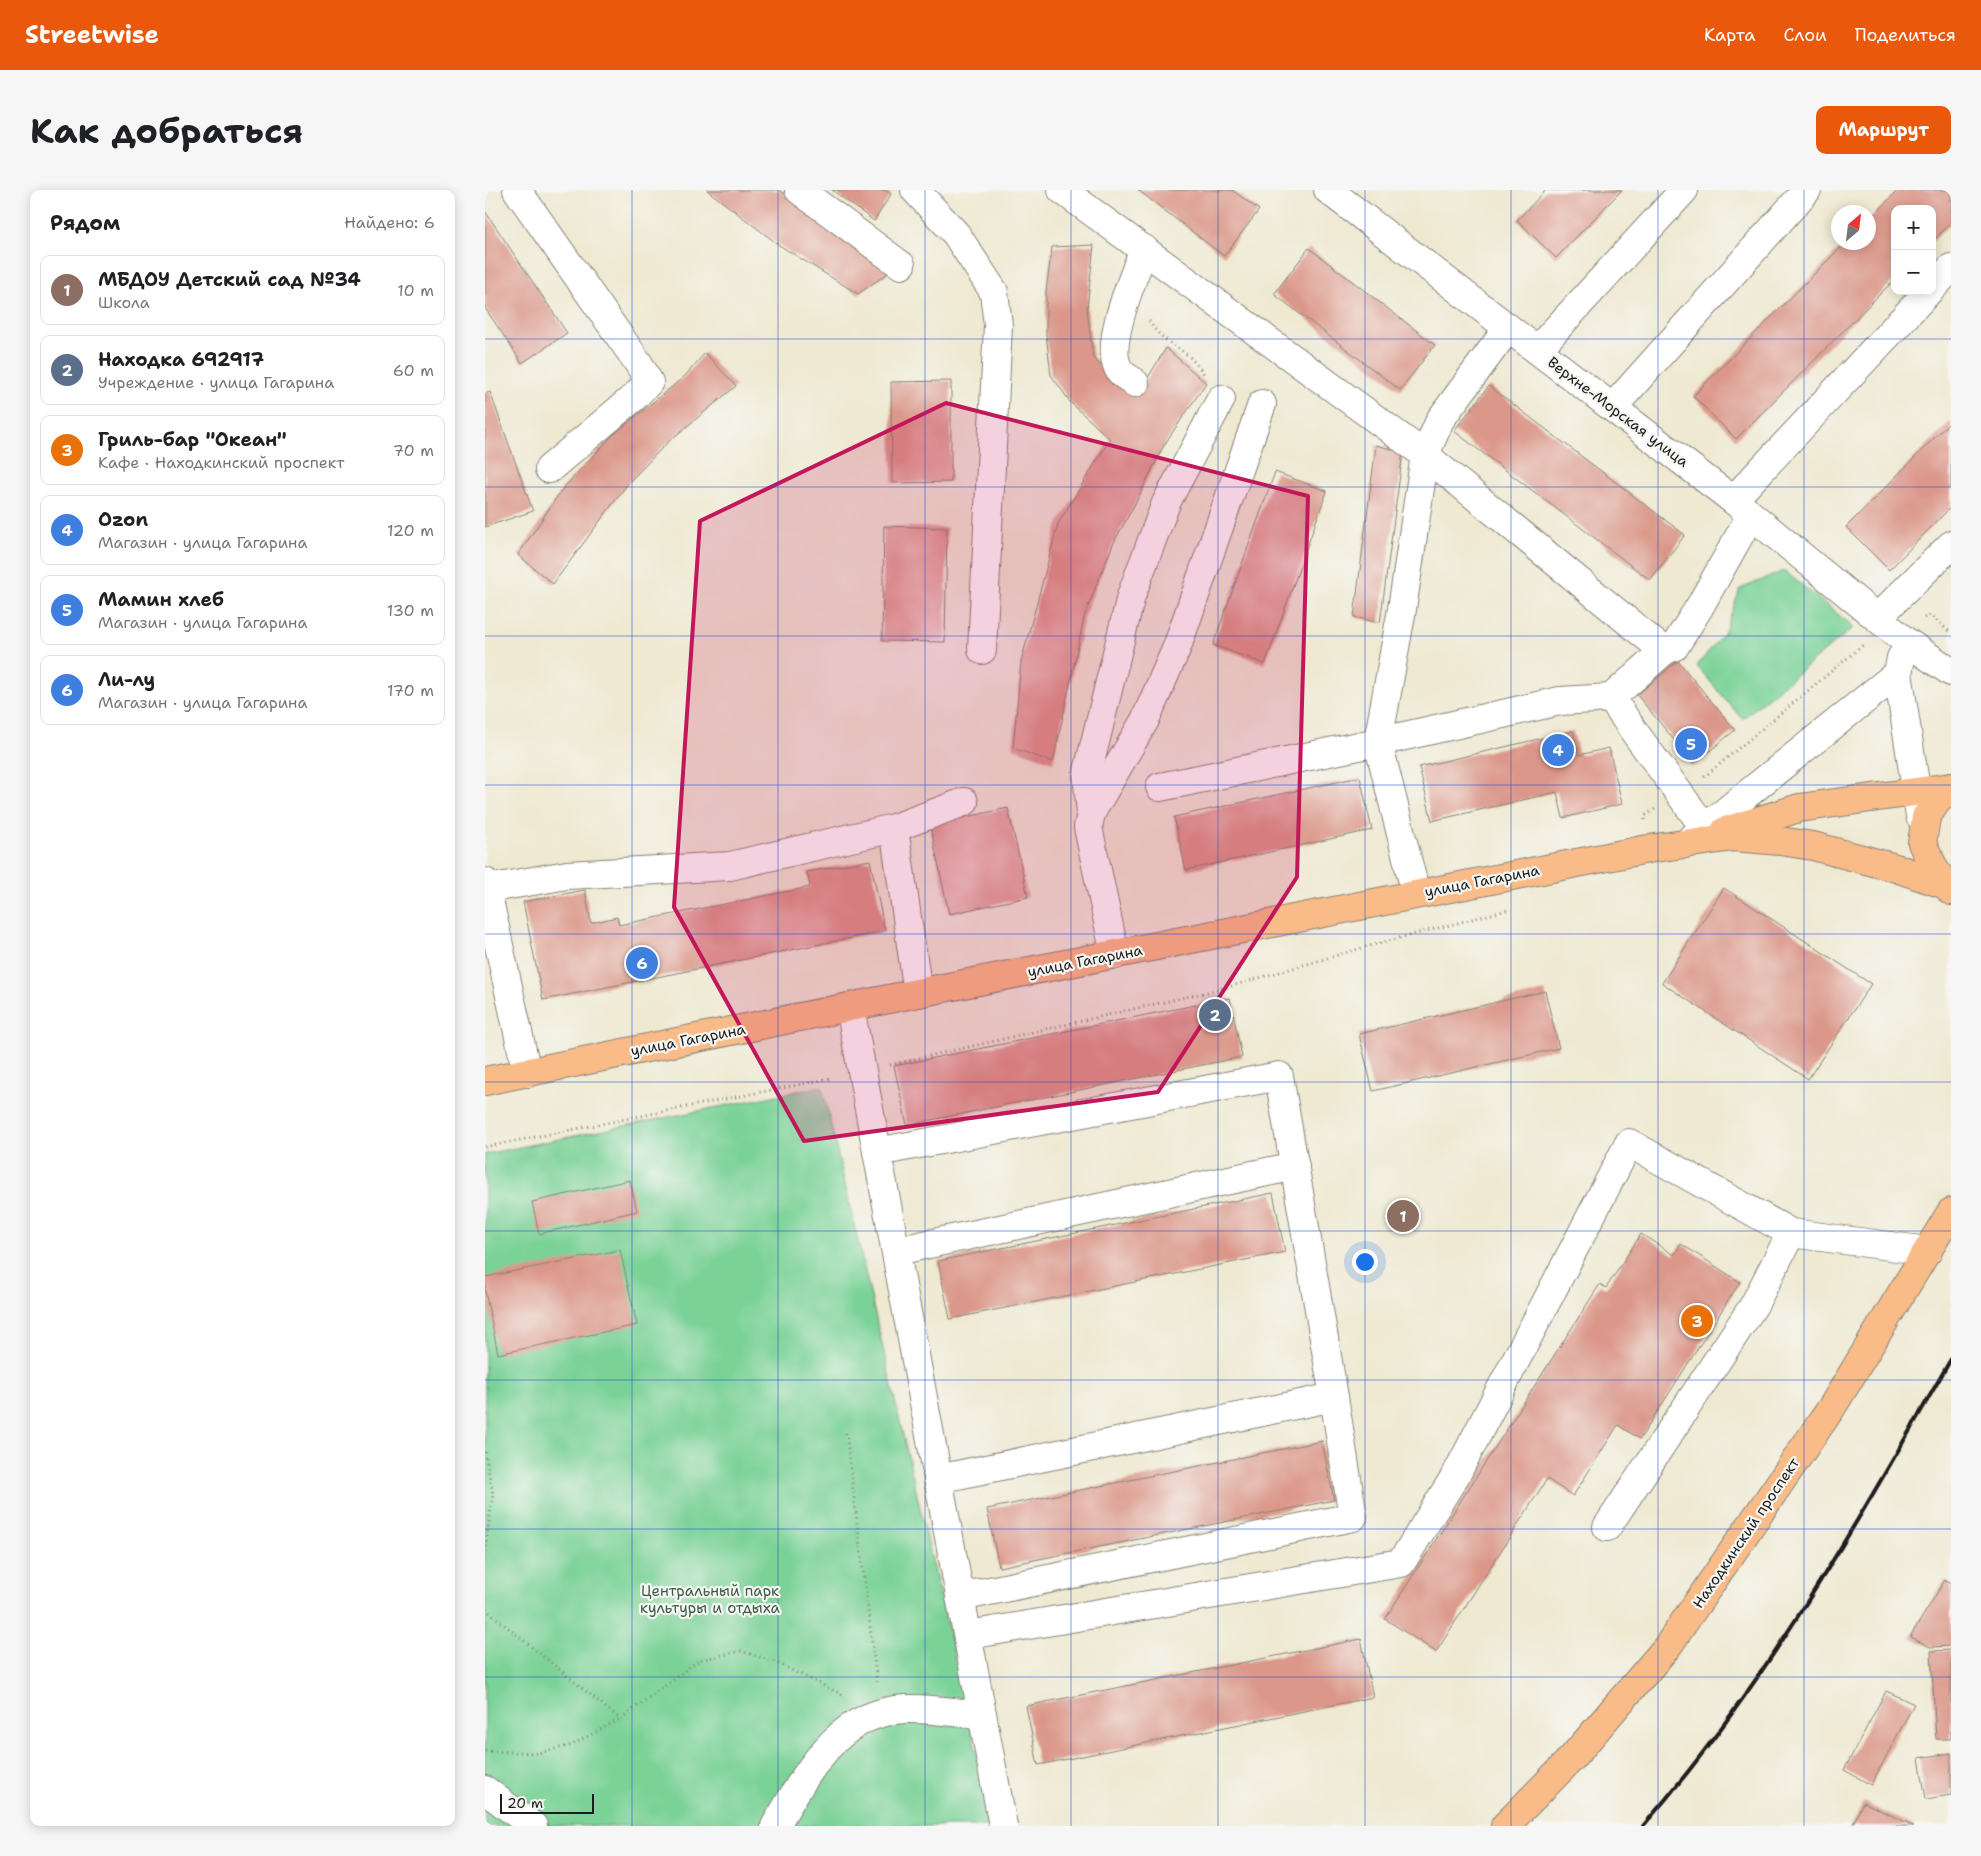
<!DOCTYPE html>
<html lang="ru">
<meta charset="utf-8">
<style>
body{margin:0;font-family:"Shantell Sans",sans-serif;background:#f6f6f6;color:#202124}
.controls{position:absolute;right:15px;top:15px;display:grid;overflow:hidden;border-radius:10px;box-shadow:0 2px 12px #0003}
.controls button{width:45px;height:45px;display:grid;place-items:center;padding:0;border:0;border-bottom:1px solid #e0e0e0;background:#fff;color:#202124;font:25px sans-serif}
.compass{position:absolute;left:1346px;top:15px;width:45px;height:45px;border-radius:50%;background:#fff;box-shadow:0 2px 12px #0003;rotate:28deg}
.scale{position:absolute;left:15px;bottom:12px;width:94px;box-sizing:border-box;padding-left:5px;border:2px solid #1c1c1c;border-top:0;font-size:14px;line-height:18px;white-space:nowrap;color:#1c1c1c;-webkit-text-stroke:4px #f6f6f2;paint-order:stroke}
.you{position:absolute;left:879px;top:1071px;width:18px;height:18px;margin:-12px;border:4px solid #fff;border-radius:50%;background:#1a73e8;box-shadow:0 0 0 8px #1a73e833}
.badge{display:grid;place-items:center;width:32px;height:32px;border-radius:50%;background:#ea580c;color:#fff;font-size:16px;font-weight:700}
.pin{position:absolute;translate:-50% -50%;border:2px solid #fff;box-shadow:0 1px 5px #0006}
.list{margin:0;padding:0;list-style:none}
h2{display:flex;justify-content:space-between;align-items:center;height:65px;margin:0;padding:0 20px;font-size:21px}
h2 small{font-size:16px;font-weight:400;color:#757577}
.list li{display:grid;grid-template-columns:32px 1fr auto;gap:15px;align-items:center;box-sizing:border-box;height:70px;margin:0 10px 10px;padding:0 10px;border:1px solid #e0e0e0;border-radius:10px}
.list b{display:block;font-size:19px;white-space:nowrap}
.list p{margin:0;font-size:16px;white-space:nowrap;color:#757577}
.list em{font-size:16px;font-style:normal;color:#757577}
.map{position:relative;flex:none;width:1466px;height:1636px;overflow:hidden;border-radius:10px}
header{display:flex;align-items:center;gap:30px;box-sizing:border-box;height:70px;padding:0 25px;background:#ea580c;color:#fff}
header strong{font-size:24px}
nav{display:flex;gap:28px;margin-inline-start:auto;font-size:18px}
.intro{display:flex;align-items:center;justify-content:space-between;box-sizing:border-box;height:120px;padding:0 30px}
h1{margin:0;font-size:35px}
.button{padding:12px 22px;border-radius:10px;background:#ea580c;color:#fff;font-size:18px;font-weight:700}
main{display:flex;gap:30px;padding:0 30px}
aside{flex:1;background:#fff;border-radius:10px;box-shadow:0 2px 12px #0003}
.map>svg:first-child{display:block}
.green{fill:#7ad297;stroke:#4b775a}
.building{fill:#db9789}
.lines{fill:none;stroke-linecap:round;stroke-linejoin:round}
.minor-casing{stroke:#868277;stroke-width:30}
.major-casing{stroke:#868277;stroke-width:30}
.path{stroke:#868277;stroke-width:3;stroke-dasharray:1 4;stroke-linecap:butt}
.minor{stroke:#fff;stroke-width:28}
.major{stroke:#f9bc89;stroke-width:28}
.rail{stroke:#1c1c1c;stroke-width:4}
.marked{fill:#c2185b;fill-opacity:0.2;stroke:#c2185b;stroke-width:4;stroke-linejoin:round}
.grid{fill:none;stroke:#1d4ed8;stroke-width:1;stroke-opacity:0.55}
.labels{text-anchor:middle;stroke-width:4.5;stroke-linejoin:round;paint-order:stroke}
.street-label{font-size:15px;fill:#1c1c1c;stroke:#f6f6f2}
.park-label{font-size:15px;fill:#3d5c47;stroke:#f6f6f2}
</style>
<header>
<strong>Streetwise</strong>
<nav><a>Карта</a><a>Слои</a><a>Поделиться</a></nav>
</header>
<div class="intro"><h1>Как добраться</h1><a class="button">Маршрут</a></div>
<main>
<aside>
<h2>Рядом<small>Найдено: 6</small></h2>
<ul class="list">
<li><span class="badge" style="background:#8d6e63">1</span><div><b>МБДОУ Детский сад №34</b><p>Школа</p></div><em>10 m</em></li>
<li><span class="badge" style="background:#5c6f8a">2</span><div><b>Находка 692917</b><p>Учреждение · улица Гагарина</p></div><em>60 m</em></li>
<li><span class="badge" style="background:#e8710a">3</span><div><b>Гриль-бар &quot;Океан&quot;</b><p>Кафе · Находкинский проспект</p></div><em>70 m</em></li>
<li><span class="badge" style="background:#3f7fe0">4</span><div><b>Ozon</b><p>Магазин · улица Гагарина</p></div><em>120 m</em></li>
<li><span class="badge" style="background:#3f7fe0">5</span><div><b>Мамин хлеб</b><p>Магазин · улица Гагарина</p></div><em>130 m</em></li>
<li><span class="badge" style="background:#3f7fe0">6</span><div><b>Ли-лу</b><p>Магазин · улица Гагарина</p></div><em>170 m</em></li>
</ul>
</aside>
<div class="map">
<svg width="1466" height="1636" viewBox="0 0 1466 1636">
<rect width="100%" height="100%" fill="#f6f6f2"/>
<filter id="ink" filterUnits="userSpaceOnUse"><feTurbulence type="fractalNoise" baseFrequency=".02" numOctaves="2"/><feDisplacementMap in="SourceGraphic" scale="10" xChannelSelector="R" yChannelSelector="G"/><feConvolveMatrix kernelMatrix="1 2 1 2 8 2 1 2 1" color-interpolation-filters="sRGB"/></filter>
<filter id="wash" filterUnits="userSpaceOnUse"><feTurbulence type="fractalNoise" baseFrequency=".0096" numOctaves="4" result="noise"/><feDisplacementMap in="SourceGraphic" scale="20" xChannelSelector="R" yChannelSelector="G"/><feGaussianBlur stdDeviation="1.12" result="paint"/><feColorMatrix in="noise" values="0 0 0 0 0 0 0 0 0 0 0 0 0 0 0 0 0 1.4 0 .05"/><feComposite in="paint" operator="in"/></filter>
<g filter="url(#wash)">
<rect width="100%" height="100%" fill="#efe9d2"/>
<!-- green -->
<g class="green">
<polygon points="1299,381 1369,437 1257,529 1212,476 1240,441 1255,399"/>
<polygon points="337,896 483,1524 506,1629 505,1636 0,1636 0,964"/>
</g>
<g id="blocks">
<!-- building -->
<g class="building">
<polygon points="222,0 294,0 406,81 373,104 294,55"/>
<polygon points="347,0 400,0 406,4 389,31"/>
<polygon points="653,0 747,0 774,20 739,66"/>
<polygon points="1061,0 1137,0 1071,68 1032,30"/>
<polygon points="1413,0 1466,0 1466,33 1447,52 1447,19 1410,19 1410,89 1251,249 1208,206 1361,52 1384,52 1384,30"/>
<polygon points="0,21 82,143 37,173 0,118"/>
<polygon points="609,55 602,118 608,168 651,207 681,158 721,193 679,255 653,308 628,354 600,424 568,572 528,558 536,472 573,334 625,249 586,213 566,185 561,144 561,101 567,57"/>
<polygon points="824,58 950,155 915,200 789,104"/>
<polygon points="220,163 251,196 183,252 144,292 68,394 33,365 78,298 128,245 200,186"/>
<polygon points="466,191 466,292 407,293 406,192"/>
<polygon points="1004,196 1200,345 1165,390 969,241"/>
<polygon points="5,202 48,321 0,337 0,204"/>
<polygon points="1466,231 1466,317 1404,380 1361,337"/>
<polygon points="891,255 918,262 895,433 869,427"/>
<polygon points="790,282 842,301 780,474 728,455"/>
<polygon points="399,336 462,338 460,452 397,451"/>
<polygon points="1193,471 1250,540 1209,574 1152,505"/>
<polygon points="1088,541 1094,565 1124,558 1137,614 1078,628 1072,602 947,631 934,577"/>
<polygon points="875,587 887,640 701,680 689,627"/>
<polygon points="523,618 543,707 464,724 445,635"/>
<polygon points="385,670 400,741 58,810 38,712 100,700 106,733 132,727 134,735 325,697 322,682"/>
<polygon points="1239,698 1386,794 1323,889 1177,793"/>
<polygon points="1060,801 1074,858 888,901 874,844"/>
<polygon points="745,808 757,867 422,935 409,876"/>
<polygon points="145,990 152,1021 54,1044 47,1012"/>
<polygon points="788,1003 800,1062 465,1129 453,1071"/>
<polygon points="1156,1044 1189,1065 1196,1054 1255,1092 1155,1249 1133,1235 1088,1306 1062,1289 951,1462 900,1429 1115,1094 1121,1098"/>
<polygon points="135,1060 152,1135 13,1164 0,1101 0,1087"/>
<polygon points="837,1251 849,1310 514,1377 502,1319"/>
<polygon points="1460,1390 1466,1394 1466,1456 1445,1457 1425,1447"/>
<polygon points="876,1449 888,1507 553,1575 541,1516"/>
<polygon points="1466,1460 1466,1549 1451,1549 1446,1461"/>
<polygon points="1401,1501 1429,1514 1386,1595 1359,1580"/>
<polygon points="1466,1563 1466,1605 1441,1609 1434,1568"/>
<polygon points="1378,1612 1429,1636 1367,1636"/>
</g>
</g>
</g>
<g filter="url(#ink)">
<use href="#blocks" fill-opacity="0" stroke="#868277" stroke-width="1"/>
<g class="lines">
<!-- minor casing -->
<g class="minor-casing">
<g id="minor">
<polyline points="32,0 154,174 164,192 148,208 64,279"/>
<polyline points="314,0 416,75"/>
<polyline points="430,0 471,44 509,102 513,135 497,460"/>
<polyline points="577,0 940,265 1179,461 1190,456 1215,416 1266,325"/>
<polyline points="843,0 1248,310 1419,450 1466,482"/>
<polyline points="1447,98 1466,78"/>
<polyline points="1052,160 1199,0"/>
<path d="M650,193c-4,-4 -12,-7 -15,-12 -18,-24 14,-95 24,-122"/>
<polyline points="1128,217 1322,0"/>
<polyline points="1248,310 1444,101"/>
<polyline points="1393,427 1466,355"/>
<polyline points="1179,461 1126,508 1153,547 1219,637"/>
<polyline points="1416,468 1413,483 1435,626"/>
<polyline points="675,597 893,552 1075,511 1126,508"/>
<polyline points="606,623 602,585 646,406 681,313 736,209"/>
<polyline points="409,638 479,612"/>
<polyline points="1200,654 1413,483"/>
<polyline points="0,692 42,883"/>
<polyline points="2,699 82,685 245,676 409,638 433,803"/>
<polyline points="931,704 893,552 917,419 940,265 955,230 1023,138"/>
<polyline points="630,765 603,637 606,623 660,530 692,457 777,214"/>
<polyline points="365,817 518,1636"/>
<polyline points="392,962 794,886 849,1207 453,1289"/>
<polyline points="411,1061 810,976"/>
<polyline points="1122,1337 1269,1115 1306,1043"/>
<polyline points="475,1407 868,1327 849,1207"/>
<polyline points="483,1445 916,1373 972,1283 1144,953 1306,1043 1443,1061"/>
<polyline points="0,1600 48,1636"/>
<path d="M290,1636c32,-52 61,-114 131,-117 26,-1 51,4 76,6"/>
</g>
</g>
<!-- major casing -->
<g class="major-casing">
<g id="major">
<polyline points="1466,603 1455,607 1441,627 1437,653 1450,680 1461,695 1466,697"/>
<polyline points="1240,641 1314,618 1466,597"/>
<polyline points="0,891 433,803 1163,659 1249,647 1295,651 1328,656 1411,678 1461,695 1466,701"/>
<polyline points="1020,1636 1087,1568 1182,1457 1347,1217 1466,1022"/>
</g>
</g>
<!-- path -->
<g class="path">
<path d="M664,131c11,18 22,21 37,33 7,5 13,14 19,21"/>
<polyline points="1439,428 1445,425 1466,443"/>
<polyline points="1219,587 1378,455"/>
<polyline points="1160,630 1160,626 1170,619"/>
<polyline points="405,875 740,798 880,757 1022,720"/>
<polyline points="0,957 347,888"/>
<polyline points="361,1243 392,1493"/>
<polyline points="0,1262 8,1304 0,1361"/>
<polyline points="0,1419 135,1529 214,1470 256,1461 290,1472 360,1506"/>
<polyline points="0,1561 54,1563 87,1555 135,1529"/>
</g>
<!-- minor -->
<use href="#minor" class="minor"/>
<!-- major -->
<use href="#major" class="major"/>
<!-- rail -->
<path class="rail" d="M1158,1636c123,-141 215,-306 308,-467"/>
</g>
</g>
<!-- marked area -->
<path class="marked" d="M461,213l362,93 -11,381 -139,215 -354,49 -130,-234 26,-386z"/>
<!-- grid -->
<path class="grid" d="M147,0v1636M293,0v1636M440,0v1636M586,0v1636M733,0v1636M880,0v1636M1026,0v1636M1173,0v1636M1319,0v1636M0,149h1466M0,297h1466M0,446h1466M0,595h1466M0,744h1466M0,892h1466M0,1041h1466M0,1190h1466M0,1339h1466M0,1487h1466"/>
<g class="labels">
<!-- street labels -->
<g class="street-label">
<text transform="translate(1133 222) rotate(37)" y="5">Верхне-Морская улица</text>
<text transform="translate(997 691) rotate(-11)" y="5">улица Гагарина</text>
<text transform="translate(600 771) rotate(-11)" y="5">улица Гагарина</text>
<text transform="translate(203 850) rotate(-11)" y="5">улица Гагарина</text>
<text transform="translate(1261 1343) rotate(-56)" y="5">Находкинский проспект</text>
</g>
<!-- park labels -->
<g class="park-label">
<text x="225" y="1406">Центральный парк<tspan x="225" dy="17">культуры и отдыха</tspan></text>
</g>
</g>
</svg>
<div class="controls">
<button>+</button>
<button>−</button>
</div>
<svg class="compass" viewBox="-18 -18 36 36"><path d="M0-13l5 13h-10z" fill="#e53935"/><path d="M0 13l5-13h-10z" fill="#757577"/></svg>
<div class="scale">20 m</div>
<div class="you"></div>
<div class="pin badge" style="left:918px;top:1026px;background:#8d6e63">1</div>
<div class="pin badge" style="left:730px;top:825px;background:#5c6f8a">2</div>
<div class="pin badge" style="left:1212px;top:1131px;background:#e8710a">3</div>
<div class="pin badge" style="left:1073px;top:560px;background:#3f7fe0">4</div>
<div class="pin badge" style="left:1206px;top:554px;background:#3f7fe0">5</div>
<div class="pin badge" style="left:157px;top:773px;background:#3f7fe0">6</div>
</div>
</main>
